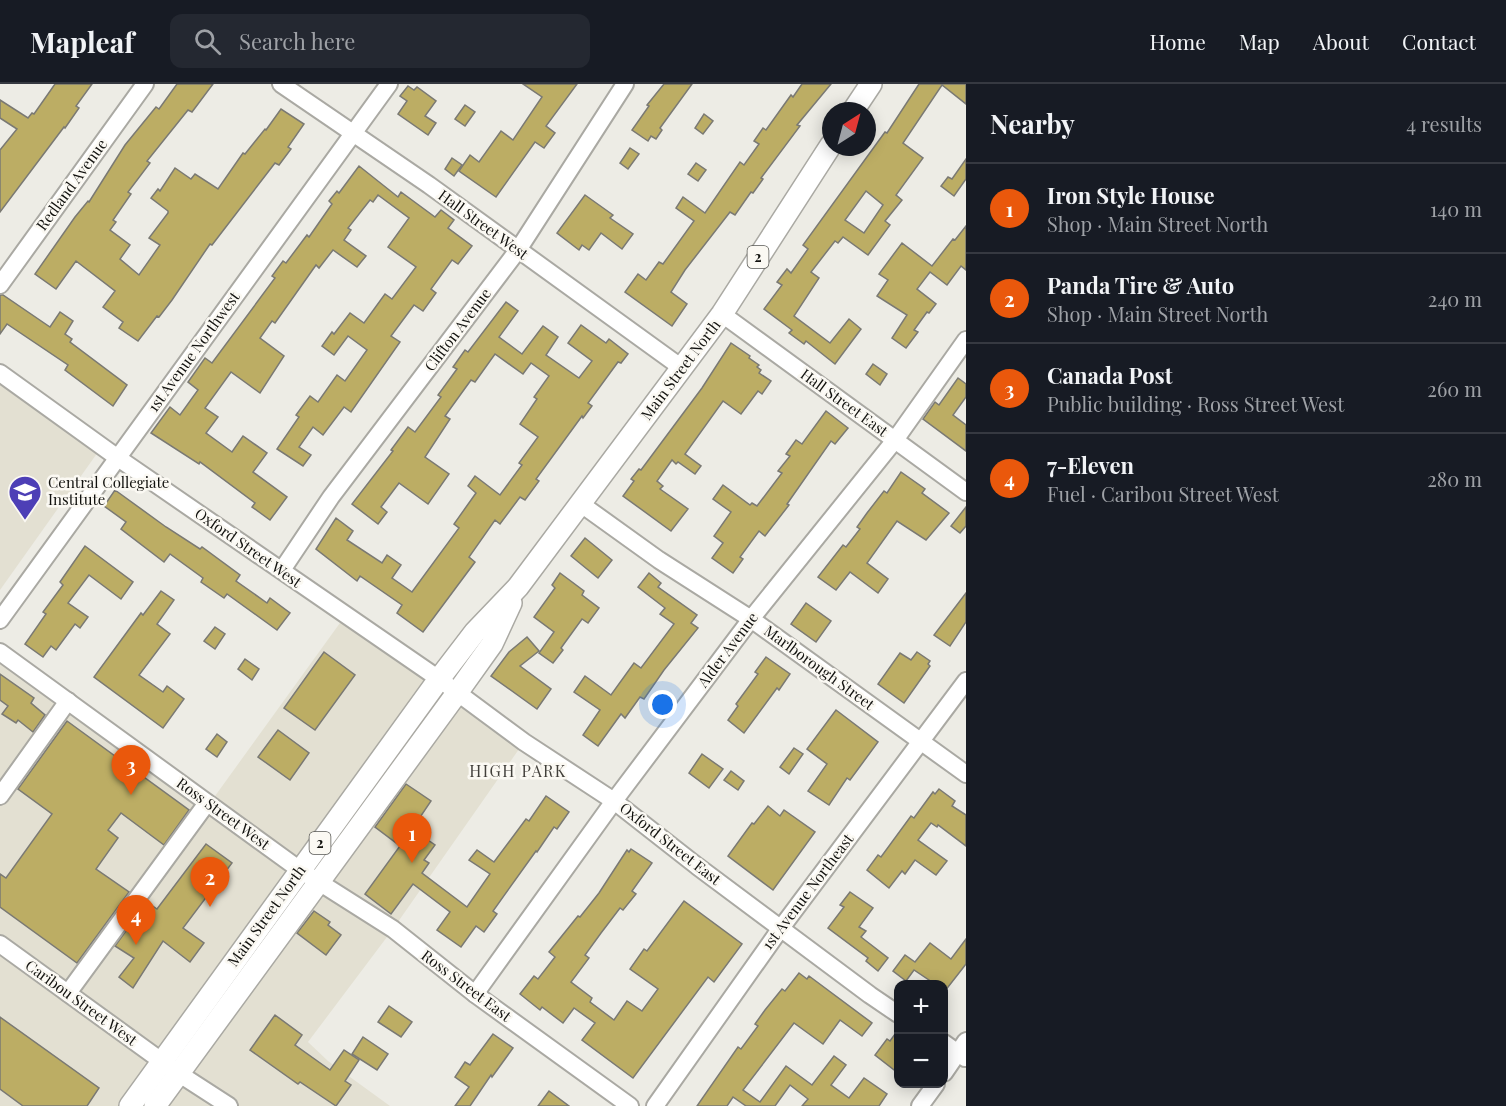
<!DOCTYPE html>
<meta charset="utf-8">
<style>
body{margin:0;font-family:"Playfair Display",serif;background:#242831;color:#f1f3f6}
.controls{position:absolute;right:18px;bottom:18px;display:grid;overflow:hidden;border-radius:12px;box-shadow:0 3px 15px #0003}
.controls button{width:54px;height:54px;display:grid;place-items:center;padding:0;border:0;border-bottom:2px solid #363941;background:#171b24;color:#f1f3f6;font:30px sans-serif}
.compass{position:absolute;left:822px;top:18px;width:54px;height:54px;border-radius:50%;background:#171b24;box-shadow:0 3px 15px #0003;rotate:36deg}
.you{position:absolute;left:663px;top:621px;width:21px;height:21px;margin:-15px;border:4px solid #fff;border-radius:50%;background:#1a73e8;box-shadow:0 0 0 9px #1a73e833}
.badge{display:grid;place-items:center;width:39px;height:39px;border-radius:50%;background:#ea580c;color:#fff;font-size:20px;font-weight:700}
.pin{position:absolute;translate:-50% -50px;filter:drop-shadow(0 2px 3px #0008)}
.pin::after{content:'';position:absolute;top:32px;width:21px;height:18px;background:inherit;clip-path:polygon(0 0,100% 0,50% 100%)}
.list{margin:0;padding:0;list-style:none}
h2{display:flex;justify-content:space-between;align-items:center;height:78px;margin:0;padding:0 24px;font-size:26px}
h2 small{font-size:20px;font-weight:400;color:#9ea1a6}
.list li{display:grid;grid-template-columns:39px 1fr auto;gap:18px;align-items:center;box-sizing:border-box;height:90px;padding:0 24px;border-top:2px solid #363941}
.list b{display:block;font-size:22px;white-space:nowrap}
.list p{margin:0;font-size:20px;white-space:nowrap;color:#9ea1a6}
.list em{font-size:20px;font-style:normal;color:#9ea1a6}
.icon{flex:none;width:33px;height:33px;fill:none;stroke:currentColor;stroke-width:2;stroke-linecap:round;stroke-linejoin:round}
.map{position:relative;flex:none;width:966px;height:1022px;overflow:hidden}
header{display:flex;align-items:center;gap:36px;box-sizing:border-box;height:84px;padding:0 30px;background:#171b24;border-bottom:2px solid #363941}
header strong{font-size:28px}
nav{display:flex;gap:33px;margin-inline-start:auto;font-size:21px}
.search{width:420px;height:54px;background:#242831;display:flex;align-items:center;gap:15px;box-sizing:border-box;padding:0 21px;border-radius:12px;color:#9ea1a6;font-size:22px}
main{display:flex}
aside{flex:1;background:#171b24}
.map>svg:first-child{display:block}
.built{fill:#e3e0d2}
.building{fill:#bcad64;stroke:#7a7973;stroke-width:1.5;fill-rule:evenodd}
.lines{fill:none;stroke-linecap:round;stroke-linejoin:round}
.minor-casing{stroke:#aaa9a3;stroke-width:20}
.major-casing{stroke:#aaa9a3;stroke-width:24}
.minor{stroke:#fff;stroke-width:16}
.major{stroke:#fff;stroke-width:21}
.labels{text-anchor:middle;stroke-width:5;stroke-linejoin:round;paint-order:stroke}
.shield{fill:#fbf9f3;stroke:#575753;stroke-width:1.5}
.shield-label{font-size:14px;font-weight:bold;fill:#11110e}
.street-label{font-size:15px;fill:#11110e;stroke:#fbf9f3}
.poi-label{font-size:15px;fill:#11110e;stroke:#fbf9f3;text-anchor:start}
.neighbourhood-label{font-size:16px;letter-spacing:1.5px;fill:#413f3a;stroke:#fbf9f3}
</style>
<header>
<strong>Mapleaf</strong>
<div class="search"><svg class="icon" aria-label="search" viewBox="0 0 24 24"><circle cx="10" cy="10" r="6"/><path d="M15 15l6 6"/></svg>Search here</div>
<nav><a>Home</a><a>Map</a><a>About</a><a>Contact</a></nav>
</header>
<main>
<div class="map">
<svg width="966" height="1022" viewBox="0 0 966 1022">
<rect width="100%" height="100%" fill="#edece5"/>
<!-- built -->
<g class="built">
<polygon points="0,299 98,368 0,506"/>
<polygon points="345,532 439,595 130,1022 0,1022 0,568 210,719"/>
<polygon points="457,609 524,658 393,845 308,958 328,977 390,1022 155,1022"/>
</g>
<!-- building -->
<g class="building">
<polygon points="55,0 92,0 76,22 79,24 65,44 64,43 0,128 0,66 17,45 0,34 0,16 28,34 32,29 34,30"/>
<polygon points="177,0 213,0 192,28 188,26 147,77 150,79 128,108 131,110 113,136 116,138 110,146 130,161 120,175 139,191 160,161 149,154 168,129 168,127 151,114 158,105 160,107 175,84 191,95 195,90 218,105 243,69 245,70 265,45 266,46 281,25 304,40 288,63 291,65 279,81 275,79 212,161 210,160 172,216 159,233 157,232 138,257 119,244 123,238 103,223 115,207 76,177 56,205 35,190 75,133 88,117 89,118 125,61 156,23 159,25"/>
<polygon points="523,0 577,0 546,42 555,49 544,64 535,58 496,113 459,87 470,71 479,78 501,47 513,56 542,13"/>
<polygon points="664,0 692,0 660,44 662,46 656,55 651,52 648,57 632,46 649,22 647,21"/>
<polygon points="802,0 831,0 797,41 800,42 761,94 763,95 753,109 751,108 735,131 730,128 685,186 671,208 687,220 672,242 625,208 638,190 646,196 659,178 663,180 694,137 676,124 683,113 705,129 740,78 744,81 759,60 754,57 763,44 766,46 791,11 793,13"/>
<path d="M919,0h47v20l-24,-19 -39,58 20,15 -27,37 6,5 -17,21 5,4 -22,30 -25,-18 -5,6 -3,-2 -24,31 8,6 -25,38 36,27 19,-24 12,10 -26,35 -29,-23 -2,3 -15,-11 3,-3 -28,-21 18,-24 -5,-3 10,-13 4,4 17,-24 -5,-4 82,-113 2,1zM866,107l17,14 -19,28 -19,-13z"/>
<polygon points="408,2 414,6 417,3 436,17 425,32 436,39 428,51 398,30 407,17 400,12"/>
<polygon points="465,21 475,28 465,42 455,35"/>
<polygon points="704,30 713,37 703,50 695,44"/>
<polygon points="630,64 639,70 628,85 620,79"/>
<polygon points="452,74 462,81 454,92 445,85"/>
<polygon points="966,75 966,95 954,112 941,102 948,93 952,95"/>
<polygon points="696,79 706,86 698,97 688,90"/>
<polygon points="359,82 398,113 401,108 435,133 441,126 454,136 448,144 472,162 458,180 452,176 431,205 436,209 423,227 414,221 391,252 400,258 351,328 344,323 323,351 313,343 299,363 311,371 303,382 277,365 299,333 296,331 310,312 318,318 337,291 345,297 367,266 348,252 334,271 322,262 332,248 334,250 350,229 364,239 385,210 392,215 416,183 388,163 409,134 378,111 373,118 370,116 348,144 351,146 344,156 366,172 357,183 333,166 319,184 316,181 275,239 272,237 260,254 284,272 260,309 231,288 205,324 218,333 206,349 232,368 243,352 267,369 253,388 287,413 270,436 252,423 255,419 200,378 199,380 151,349 170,323 180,331 198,306 188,298 205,274 212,279 275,194 272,192 283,177 286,179 307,151 309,153 332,120 329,117 337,107 339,109"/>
<polygon points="585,111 613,131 610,134 633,150 622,165 601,149 589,166 582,161 579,166 557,149"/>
<polygon points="966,142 966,186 961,182 947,201 930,188 917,205 936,220 929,229 927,228 914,246 918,248 906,264 892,254 907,231 877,212 888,196 879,190 902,159 932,182 953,155 955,156"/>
<polygon points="0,211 3,211 50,243 60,228 73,237 65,250 72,255 70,258 127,301 113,322 65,286 68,281 7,240 0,250"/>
<polygon points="506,218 518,227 499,253 522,270 543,242 558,253 546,271 579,294 592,277 568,259 581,241 606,259 609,255 628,270 621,279 618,278 588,319 592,322 583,334 582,332 536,395 539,397 525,416 520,413 500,440 495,436 469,473 475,478 423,548 397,529 402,521 360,492 357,497 316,465 336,434 353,447 347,456 382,479 387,471 401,481 392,494 412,508 459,444 454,440 476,409 468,402 475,392 500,411 522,381 519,379 538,353 520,340 537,315 534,313 549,292 531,279 523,290 495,270 475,298 471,296 445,332 450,335 425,373 449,390 428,420 399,399 381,423 387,428 378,440 352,420 393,367 391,366 408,343 415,348 441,313 438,311 457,285 453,283 465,266 468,268"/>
<polygon points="731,259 750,272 749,274 759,281 757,283 761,286 759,289 771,297 762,310 758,307 741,330 723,317 685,370 701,382 695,390 678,378 676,380 672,376 657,397 663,402 660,405 688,425 671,447 623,412 634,397 631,395 639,385 641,386 702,304"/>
<polygon points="873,280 887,290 880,301 866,290"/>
<polygon points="958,294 966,300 966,313 953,331 966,341 966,367 923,335 935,318 939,321"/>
<polygon points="826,327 848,344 835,360 831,357 787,420 789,421 765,452 759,447 740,473 743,475 733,489 712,474 723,459 714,452 731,428 713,415 723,401 750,421 752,419 757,422 782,389 778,387 790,372 786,370 796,356 802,360"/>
<polygon points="901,388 925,405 922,409 949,429 926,456 897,437 867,479 888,495 878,509 850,488 836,506 818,493 843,461 846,463 860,445 857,443 867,429 884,407 887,409"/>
<polygon points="115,406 166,443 200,465 202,463 240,491 236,497 267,519 270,514 290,529 277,546 227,510 224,514 201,498 203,494 170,470 164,478 121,445 126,438 104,422"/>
<polygon points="966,423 966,442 960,449 951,442"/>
<polygon points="585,454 612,476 598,494 571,472"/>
<polygon points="85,462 133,498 121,515 89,491 68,519 88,533 80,544 75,540 56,566 51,562 43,573 25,560 46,530 43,528 63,501 60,498"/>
<polygon points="560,489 584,507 582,511 599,524 588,539 582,535 561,564 563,566 553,579 539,569 554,548 534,533 555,504 552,501"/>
<polygon points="649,489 661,499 658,503 697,531 691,539 698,544 664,586 644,615 640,613 625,634 621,630 598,662 583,651 600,626 574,608 585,592 611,611 634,579 641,584 674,540 660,530 665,524 638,503"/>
<polygon points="161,507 174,516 157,540 170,550 139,591 163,608 167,602 184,615 163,644 94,593 141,529 143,531"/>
<polygon points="966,509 966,538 950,562 934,551"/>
<polygon points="806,519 831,537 816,558 791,540"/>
<polygon points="215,543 225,550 215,565 204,557"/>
<polygon points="527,553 539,567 520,582 551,605 537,625 491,592 509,568"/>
<polygon points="324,568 355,591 315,646 284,624"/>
<polygon points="917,568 930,577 928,580 930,582 904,619 878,600 900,569 911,576"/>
<polygon points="766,573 790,590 779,606 777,604 744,649 728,636 738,622 736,620 758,590 755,588"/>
<polygon points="245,575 259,585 252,596 238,585"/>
<polygon points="0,590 34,614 31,619 45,631 33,648 18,636 16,639 2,630 8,622 0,616"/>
<polygon points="836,626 878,658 850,696 847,694 829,721 808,707 827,680 807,665"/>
<polygon points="67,637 189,726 164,761 121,729 108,746 118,754 96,785 129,808 77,879 0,823 0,790 6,794 52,730 18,705"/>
<polygon points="278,646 309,669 290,696 258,673"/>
<polygon points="217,650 227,658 217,673 206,665"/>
<polygon points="794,664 803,670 789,690 780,683"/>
<polygon points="702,670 723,685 709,704 689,689"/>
<polygon points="731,687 744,697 738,706 724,696"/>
<polygon points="406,700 431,717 412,745 435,761 424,776 429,779 422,789 467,823 490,790 469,776 477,766 494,778 526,735 529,737 546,712 569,728 557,745 554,743 537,768 536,767 493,827 497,830 484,848 476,842 461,863 437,846 450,828 413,800 391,830 365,810 400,762 375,743"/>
<polygon points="939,705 955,717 952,722 966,731 966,762 938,741 937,743 931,739 918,756 947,777 936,791 915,776 905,790 902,787 889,804 867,786 878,771 881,773 911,732 914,734 933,708 935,710"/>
<polygon points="768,722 780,732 784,726 815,748 773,806 728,772 752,739 754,740"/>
<polygon points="206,760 232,779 183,844 204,859 190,878 163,857 133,904 119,893 134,874 115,862 147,818 157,825"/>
<polygon points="631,765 652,779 632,807 636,810 623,826 620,824 601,849 585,871 589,874 571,898 592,914 590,918 614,936 627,917 642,927 658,905 630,885 644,865 647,867 684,817 742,860 714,898 708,893 633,994 582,956 595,939 574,924 563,939 542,923 540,926 520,910 534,892 538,895 555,873 549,868 578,832 580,833 599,809 627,766 629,768"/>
<polygon points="850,808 873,824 859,843 866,847 861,853 888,874 878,887 866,877 868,874 828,844 844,823 840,821"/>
<polygon points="314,827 330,838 328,841 341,851 326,871 297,849"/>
<polygon points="966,855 966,880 945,907 944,900 935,900 914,886 906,897 893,887 905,871 915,878 930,859 951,875"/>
<polygon points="799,889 807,895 809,892 872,939 862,952 840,936 823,960 794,939 743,1006 760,1018 786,982 812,1001 834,972 846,981 831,1001 849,1014 864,994 887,1010 879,1022 802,1022 808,1015 790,1001 775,1022 746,1022 733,1013 727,1022 697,1022 738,963 741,965 758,942 755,940 765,926 782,905 785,907"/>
<polygon points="389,922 412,938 401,953 378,938"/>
<polygon points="275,931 302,951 295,961 330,986 344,966 359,976 345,997 351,1001 336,1022 300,998 298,1000 250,966"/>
<polygon points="0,933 99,1004 87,1022 23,1022 0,1005"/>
<polygon points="898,946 898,989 875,971 887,955 890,957"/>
<polygon points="493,950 513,964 492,993 491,991 470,1022 455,1022 469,1003 455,993 465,978 470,981"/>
<polygon points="363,953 388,970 377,986 352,970"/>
<polygon points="549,1007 569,1022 538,1022"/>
</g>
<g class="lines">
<!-- minor casing -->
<g class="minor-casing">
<g id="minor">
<polyline points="281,0 429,101 682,284"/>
<polyline points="0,201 145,0"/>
<polyline points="722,230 966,408"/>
<polyline points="0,289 118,374 439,595 524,658 614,717 697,782 870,911 898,930"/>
<polyline points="581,420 659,476 751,535 966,690"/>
<polyline points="282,486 331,413 518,166 625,0"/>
<polyline points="0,536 389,0"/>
<polyline points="0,568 300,786 393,845 475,910 630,1022"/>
<polyline points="0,712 68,617"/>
<polyline points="0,860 178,989 229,1022"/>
<polyline points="68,909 207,719"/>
<polyline points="475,910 614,717 751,535 895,356 966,256"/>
<polyline points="944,959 965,974"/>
<polyline points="944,989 966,957"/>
<polyline points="655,1022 781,844 966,597"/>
<polyline points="920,1022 936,1000"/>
</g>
</g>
<!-- major casing -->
<g class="major-casing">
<g id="major">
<polyline points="853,27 871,0"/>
<polyline points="130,1022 439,595 475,548 518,503 722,230 831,61"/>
<polyline points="155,1022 457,609 492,560 511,519"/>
</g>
</g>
<!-- minor -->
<use href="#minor" class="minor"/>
<!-- major -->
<use href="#major" class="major"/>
</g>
<!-- icons -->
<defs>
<g id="school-pin" transform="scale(1.725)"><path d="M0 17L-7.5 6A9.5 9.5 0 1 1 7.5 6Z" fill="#4d3fb6" stroke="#fbf9f3"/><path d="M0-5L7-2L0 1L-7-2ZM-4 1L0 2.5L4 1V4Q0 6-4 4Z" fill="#fff"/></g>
</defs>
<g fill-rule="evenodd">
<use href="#school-pin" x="25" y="408"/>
</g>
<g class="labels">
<!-- shield labels -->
<g class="shield">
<rect x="747.5" y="162" width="21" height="22" rx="4.5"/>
<rect x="309.5" y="748" width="21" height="22" rx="4.5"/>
</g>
<g class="shield-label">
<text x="758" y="178">2</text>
<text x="320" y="764">2</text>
</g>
<!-- street labels -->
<g class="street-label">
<text transform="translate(72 101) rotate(-54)" y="5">Redland Avenue</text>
<text transform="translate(483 141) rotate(36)" y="5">Hall Street West</text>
<text transform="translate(458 246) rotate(-53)" y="5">Clifton Avenue</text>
<text transform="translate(194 268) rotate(-54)" y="5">1st Avenue Northwest</text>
<text transform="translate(681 286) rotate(-53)" y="5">Main Street North</text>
<text transform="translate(844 319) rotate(36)" y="5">Hall Street East</text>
<text transform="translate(248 464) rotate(35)" y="5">Oxford Street West</text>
<text transform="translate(728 566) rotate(-53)" y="5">Alder Avenue</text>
<text transform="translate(819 584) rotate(36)" y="5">Marlborough Street</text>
<text transform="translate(223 730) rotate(36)" y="5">Ross Street West</text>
<text transform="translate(670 760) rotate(38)" y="5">Oxford Street East</text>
<text transform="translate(808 808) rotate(-53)" y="5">1st Avenue Northeast</text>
<text transform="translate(267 832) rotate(-54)" y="5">Main Street North</text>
<text transform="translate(466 902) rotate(37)" y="5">Ross Street East</text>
<text transform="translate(81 919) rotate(36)" y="5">Caribou Street West</text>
</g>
<!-- poi labels -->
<g class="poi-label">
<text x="48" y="404">Central Collegiate<tspan x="48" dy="17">Institute</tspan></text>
</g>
<!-- neighbourhood labels -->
<g class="neighbourhood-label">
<text x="518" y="693">HIGH PARK</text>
</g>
</g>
</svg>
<div class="controls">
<button>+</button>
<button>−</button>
</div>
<svg class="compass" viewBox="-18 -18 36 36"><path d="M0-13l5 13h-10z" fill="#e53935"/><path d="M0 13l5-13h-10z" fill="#9ea1a6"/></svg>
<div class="you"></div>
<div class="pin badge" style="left:412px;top:779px">1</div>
<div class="pin badge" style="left:210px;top:823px">2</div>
<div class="pin badge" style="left:131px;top:711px">3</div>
<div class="pin badge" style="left:136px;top:861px">4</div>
</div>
<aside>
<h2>Nearby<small>4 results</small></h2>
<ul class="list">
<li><span class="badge">1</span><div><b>Iron Style House</b><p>Shop · Main Street North</p></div><em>140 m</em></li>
<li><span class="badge">2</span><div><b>Panda Tire &amp; Auto</b><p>Shop · Main Street North</p></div><em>240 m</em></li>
<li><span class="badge">3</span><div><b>Canada Post</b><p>Public building · Ross Street West</p></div><em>260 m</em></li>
<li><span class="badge">4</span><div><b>7-Eleven</b><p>Fuel · Caribou Street West</p></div><em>280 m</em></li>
</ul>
</aside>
</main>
